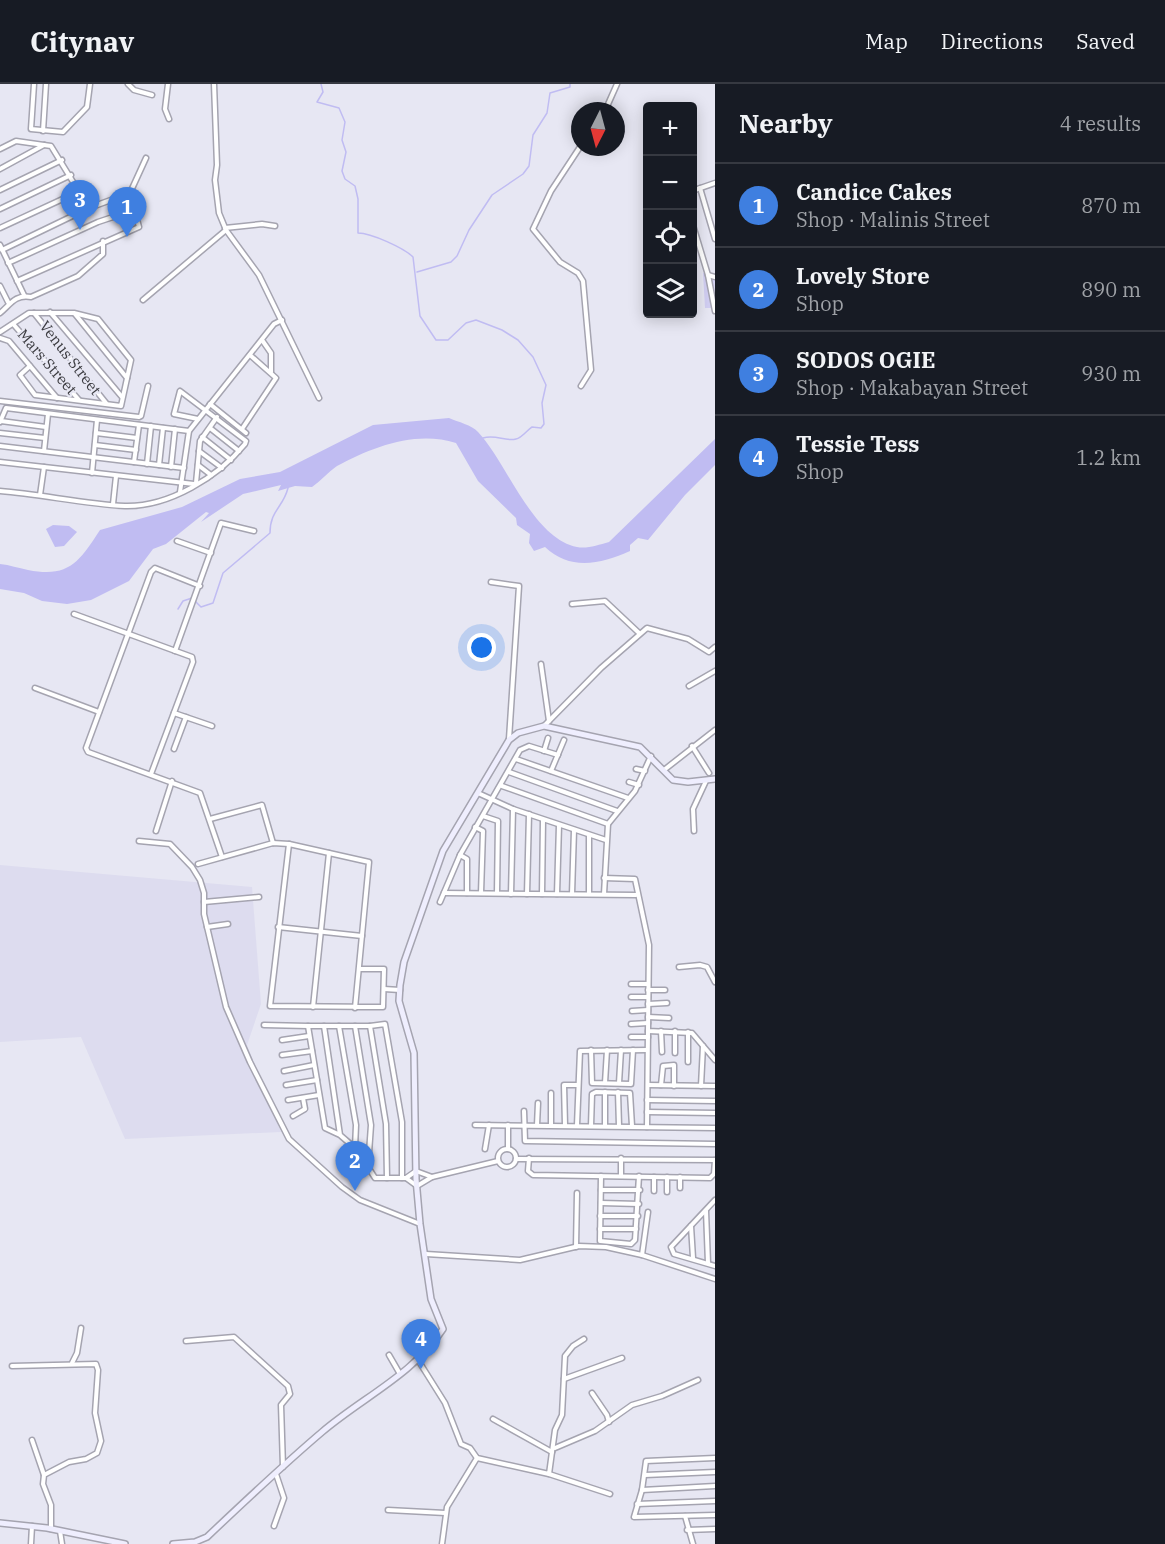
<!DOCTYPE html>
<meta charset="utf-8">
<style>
body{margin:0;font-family:"IBM Plex Serif",serif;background:#20242c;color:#f1f3f6}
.controls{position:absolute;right:18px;top:18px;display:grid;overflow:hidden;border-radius:6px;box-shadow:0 3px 15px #0003}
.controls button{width:54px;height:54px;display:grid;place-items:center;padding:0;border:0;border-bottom:2px solid #363941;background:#171b24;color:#f1f3f6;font:30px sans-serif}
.compass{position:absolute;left:571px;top:18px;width:54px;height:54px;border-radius:50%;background:#171b24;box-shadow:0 3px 15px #0003;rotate:186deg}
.you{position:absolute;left:482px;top:564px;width:21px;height:21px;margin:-15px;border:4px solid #fff;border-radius:50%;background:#1a73e8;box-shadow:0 0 0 9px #1a73e833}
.badge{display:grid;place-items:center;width:39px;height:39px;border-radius:50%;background:#b4b488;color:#fff;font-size:20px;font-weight:700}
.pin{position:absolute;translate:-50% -50px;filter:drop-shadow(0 2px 3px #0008)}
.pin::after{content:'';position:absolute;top:32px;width:21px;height:18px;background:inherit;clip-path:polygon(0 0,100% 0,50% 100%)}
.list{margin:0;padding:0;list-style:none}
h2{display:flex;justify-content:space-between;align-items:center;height:78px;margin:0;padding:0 24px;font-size:26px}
h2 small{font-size:20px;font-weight:400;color:#9ea1a6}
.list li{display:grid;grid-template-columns:39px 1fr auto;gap:18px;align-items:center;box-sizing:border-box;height:84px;padding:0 24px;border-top:2px solid #363941}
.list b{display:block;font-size:22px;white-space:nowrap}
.list p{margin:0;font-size:20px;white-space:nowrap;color:#9ea1a6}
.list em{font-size:20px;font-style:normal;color:#9ea1a6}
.icon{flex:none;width:33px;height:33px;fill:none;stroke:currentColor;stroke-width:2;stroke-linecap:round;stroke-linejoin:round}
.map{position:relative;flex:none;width:715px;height:1460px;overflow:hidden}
header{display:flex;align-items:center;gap:36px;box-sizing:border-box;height:84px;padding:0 30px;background:#171b24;border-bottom:2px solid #363941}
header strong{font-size:28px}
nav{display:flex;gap:33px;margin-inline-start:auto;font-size:21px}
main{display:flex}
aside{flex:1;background:#171b24}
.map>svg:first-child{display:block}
.built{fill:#dddcef}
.green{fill:#d1cef2}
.water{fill:#c0bcf2}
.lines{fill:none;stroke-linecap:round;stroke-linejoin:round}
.stream{stroke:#c0bcf2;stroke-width:1.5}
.street-casing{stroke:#a5a4b0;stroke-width:7}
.secondary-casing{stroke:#a5a4b0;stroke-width:8}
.street{stroke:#fff;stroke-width:4}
.secondary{stroke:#efeefe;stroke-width:5}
.labels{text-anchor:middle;stroke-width:4.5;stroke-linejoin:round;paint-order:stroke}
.street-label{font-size:15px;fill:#3c3c41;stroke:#e7e7f3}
</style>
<header>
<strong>Citynav</strong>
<nav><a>Map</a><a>Directions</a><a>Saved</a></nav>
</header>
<main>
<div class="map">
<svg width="715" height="1460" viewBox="0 0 715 1460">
<rect width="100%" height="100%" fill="#e7e7f3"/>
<!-- built -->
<polygon class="built" points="0,781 252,803 261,920 247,961 281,1048 125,1055 81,953 0,958"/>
<!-- green -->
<polygon class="green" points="703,189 715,189 714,224 705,224"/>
<!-- water -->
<g class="water">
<path d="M449,334c9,4 23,7 29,14 28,29 54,106 99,115 10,2 21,-2 32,-5l106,-103v26l-30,30 -37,45 -10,-2 -8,7v6c-29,13 -60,20 -85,-4l-11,4 -5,-8 1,-9 -13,-9 -1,-7 -38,-37 -22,-38c-40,-13 -84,4 -119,23 -9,6 -16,15 -25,21l-17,-1 -17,5 3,-6 -38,9 -42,28 8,-9 -3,-1 -40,32 -13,5 -24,32 -38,19 -24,4 -25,-3 -18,-8 -24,-4v-25c10,1 18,4 28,6 41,8 51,-8 72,-40l82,-23 58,-28 40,-7 93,-47z"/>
<polygon points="53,441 69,442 77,448 64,462 55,463 46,445"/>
</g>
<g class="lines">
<!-- stream -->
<g class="stream">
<path d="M321,0l2,8 -6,10 22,6 6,14 -3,18 4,12 -4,19 3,8 10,7 3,13v34c13,0 46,15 55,24l7,59 16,24h12l18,-17 10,-3 26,10 16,10 15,17 13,28 -4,18 2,21 -3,4 -9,-1c-5,3 -10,11 -16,12 -11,3 -20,-5 -33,-1"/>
<polyline points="417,188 451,178 457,172 469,146 492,111 523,90 529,82 533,51 547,29 550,9 570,3 570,0"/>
<path d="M195,517l6,6 12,-4 10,-30 47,-40c0,-23 13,-25 18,-45"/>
<polyline points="178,525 183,517 192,514"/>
</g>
<!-- street casing -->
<g class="street-casing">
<g id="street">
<polyline points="34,0 31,45 63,48 87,23 90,0"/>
<polyline points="128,0 134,6 152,11"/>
<polyline points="168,0 165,25 169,35"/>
<polyline points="214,0 217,81 215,96 219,129 226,146 259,191 319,314"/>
<polyline points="605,27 617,0"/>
<polyline points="43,47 46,0"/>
<polyline points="580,63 551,107 533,145 560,178 578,189 583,197 591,286 581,302"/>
<polyline points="0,65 16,57 51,62 89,124"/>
<polyline points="0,85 44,61"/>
<polyline points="700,104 715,155"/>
<polyline points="0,106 62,76"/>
<polyline points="692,107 715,99"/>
<polyline points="0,125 71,91"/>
<polyline points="692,138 708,191 715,227"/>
<polyline points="0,144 80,107"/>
<polyline points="225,144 262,140 275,142"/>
<polyline points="0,161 24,211"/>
<polyline points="2,166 89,124 130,109"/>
<polyline points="8,179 98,138 134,126"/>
<polyline points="708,191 715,193"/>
<polyline points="17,197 139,143 130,109 146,74"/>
<polyline points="0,202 8,218"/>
<polyline points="143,216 226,146"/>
<polyline points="50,228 122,313"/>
<path d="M0,229c10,-8 15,-19 31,-16l47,-21 25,-22v-13"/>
<polyline points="34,229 106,319"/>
<polyline points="75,230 127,294"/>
<polyline points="14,241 79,316"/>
<polyline points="0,248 29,229 74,229 98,235 131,276 121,322 35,311 20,291 30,282"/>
<polyline points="0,254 9,257 57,314"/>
<polyline points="262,256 271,269 271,288"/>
<polyline points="0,317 139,333 141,332 148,302"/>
<polyline points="210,320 246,349"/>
<polyline points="1,337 46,343"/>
<polyline points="0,338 6,324 189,347"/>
<polyline points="210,344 239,367"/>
<polyline points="242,345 276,294 250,271"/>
<polyline points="0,349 45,354"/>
<polyline points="96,349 137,354"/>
<polyline points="202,353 231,376"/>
<polyline points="95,361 136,366"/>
<polyline points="0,362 184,384"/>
<polyline points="44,367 48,330"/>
<polyline points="199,367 222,384"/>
<polyline points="0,378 194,400"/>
<polyline points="134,378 139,341"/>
<polyline points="147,380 151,342"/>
<polyline points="159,381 163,344"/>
<polyline points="198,381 211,391"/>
<polyline points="171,383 175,345"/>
<polyline points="92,389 97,336"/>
<polyline points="196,399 200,357 217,333"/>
<path d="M0,407c41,3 83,13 125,15 44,1 93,-29 120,-62l1,-3 -66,-50 -6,23 24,5"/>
<polyline points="180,408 189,347 274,240 282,236"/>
<polyline points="40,411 44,383"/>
<polyline points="113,420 116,392"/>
<polyline points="177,457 211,469"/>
<polyline points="491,498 519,502 509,655"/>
<polyline points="200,502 155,484 151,488 86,664 88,668 200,709 222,773"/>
<polyline points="572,520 605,517 639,549"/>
<polyline points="74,530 192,573 193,578 151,690"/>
<polyline points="175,567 221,439 254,447"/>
<polyline points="541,580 549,637"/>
<polyline points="689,602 715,587"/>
<polyline points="35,604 99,628"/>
<polyline points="174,629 212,642"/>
<polyline points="544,642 601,584 647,544 688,555 709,568 715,563"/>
<polyline points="692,662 709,689"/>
<polyline points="174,665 186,633"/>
<polyline points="544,667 548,654"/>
<polyline points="516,675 628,714"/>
<polyline points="636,685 645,687"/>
<polyline points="664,686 715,646"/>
<polyline points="551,687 564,656"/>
<polyline points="509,688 617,727"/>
<polyline points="629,698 639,701"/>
<polyline points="502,702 608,740"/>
<polyline points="478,709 513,725 606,756"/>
<polyline points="483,732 498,737 497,809"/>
<polyline points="210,735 262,721 273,759"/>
<polyline points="475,743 483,747 481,809"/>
<polyline points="156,747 172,697"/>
<polyline points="694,747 693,725 706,697"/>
<polyline points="589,751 589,810"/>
<polyline points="139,757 170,760 192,783 200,796 204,809 204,830 226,923 250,978 289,1055 342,1103 360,1116 420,1140"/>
<polyline points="460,771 467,775 467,809"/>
<polyline points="198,780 273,759 289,760"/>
<polyline points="604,794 635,795 649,861 648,947 692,949 715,976"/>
<polyline points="444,809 636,811"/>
<polyline points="511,810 513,725"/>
<polyline points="527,810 529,730"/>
<polyline points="542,810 543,736"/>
<polyline points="557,810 559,741"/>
<polyline points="572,810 574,746"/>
<polyline points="604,810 608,740 635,707 651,672"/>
<polyline points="204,818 259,813"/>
<polyline points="440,818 460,771 520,666 529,662 558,671"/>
<polyline points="207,843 228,840"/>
<polyline points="278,843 362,852"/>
<polyline points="679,883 700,881 707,883 715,898"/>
<polyline points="631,900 648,900"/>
<polyline points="384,905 400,906"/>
<polyline points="648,906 665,906"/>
<polyline points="631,913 648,913"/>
<polyline points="648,920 667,919"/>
<polyline points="313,923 329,769"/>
<polyline points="355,924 369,778 289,760 270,922 383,923 384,885 359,885"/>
<polyline points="632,927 648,926"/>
<polyline points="648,933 669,934"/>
<polyline points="631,940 648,939"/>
<polyline points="264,941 308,942"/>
<polyline points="324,942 339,942"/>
<polyline points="355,942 370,942"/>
<polyline points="661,947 662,968"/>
<polyline points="675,947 675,969"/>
<polyline points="631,953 648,953"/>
<polyline points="282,956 309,952"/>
<polyline points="591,966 592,999 631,1000 633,966"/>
<polyline points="282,971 312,967"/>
<polyline points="688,978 688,948"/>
<polyline points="284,987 314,981"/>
<polyline points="605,999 607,966"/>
<polyline points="619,999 621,966"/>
<polyline points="286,1001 317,996"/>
<polyline points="648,1001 715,1002"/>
<polyline points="661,1001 663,982 674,981 674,1002"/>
<polyline points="701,1002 703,962"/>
<polyline points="618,1008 619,1042"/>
<polyline points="288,1016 319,1011"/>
<polyline points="647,1016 715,1017"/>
<polyline points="524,1027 525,1057 715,1060"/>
<polyline points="647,1028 715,1029"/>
<polyline points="293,1032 305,1025 303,1014"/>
<polyline points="475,1041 715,1044"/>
<polyline points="508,1041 508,1065"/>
<polyline points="537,1041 538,1019"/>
<polyline points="551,1041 551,1009"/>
<polyline points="565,1041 564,1001 578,1001"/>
<polyline points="577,1041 580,967 647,966"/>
<polyline points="591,1042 592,1010 596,1008 630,1009 632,1042"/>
<polyline points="605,1042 605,1008"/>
<polyline points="647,1043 648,947"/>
<polyline points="340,1051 324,942 308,942 325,1044 340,1051 355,1064 356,1041 339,942 355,942 371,1041 368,1083 375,1094 387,1094 386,1040 370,942 385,940 402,1038 402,1094"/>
<polyline points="355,1064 368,1082"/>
<circle cx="507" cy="1074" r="9"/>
<polyline points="485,1065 489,1041"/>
<polyline points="529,1074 528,1087 533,1091 710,1094 714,1090 715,1076"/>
<polyline points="516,1075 715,1076"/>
<polyline points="601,1092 600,1157 631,1160 635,1156 639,1092"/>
<polyline points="621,1092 621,1074"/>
<polyline points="387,1094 406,1094 417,1102 432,1093 498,1077"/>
<polyline points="406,1094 416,1087 432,1093"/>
<polyline points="680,1104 680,1093"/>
<polyline points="601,1106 640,1106"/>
<polyline points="654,1107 654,1093"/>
<polyline points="667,1108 667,1093"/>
<polyline points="715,1116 671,1163 674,1170 715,1182"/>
<polyline points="601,1119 639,1120"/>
<polyline points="706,1127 708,1179"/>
<polyline points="600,1132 638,1132"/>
<polyline points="691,1142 693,1174"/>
<polyline points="600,1145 636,1145"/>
<polyline points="576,1163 577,1109"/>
<polyline points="426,1170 520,1176 579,1162 606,1163 642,1171 715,1195"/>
<polyline points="642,1171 648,1128"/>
<polyline points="186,1257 234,1253 288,1302 290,1310 281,1321 283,1383"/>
<polyline points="389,1271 400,1290"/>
<polyline points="418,1276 445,1319 461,1360 470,1364 477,1374 549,1390 555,1346 562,1331 565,1272 573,1262 584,1255"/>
<polyline points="72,1279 77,1269 81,1244"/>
<polyline points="12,1282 96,1280 98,1286 95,1329 101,1357 97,1369 86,1375 69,1378 44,1391 43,1400 51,1421 51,1445"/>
<polyline points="564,1295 622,1274"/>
<polyline points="592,1309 607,1331 609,1338"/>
<polyline points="493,1335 552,1368"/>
<polyline points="32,1356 44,1391"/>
<polyline points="555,1364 595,1347 632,1321 662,1312 698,1296"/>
<polyline points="715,1374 646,1377 642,1406 634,1433 715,1431"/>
<polyline points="549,1390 610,1410"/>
<polyline points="645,1391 715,1388"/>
<polyline points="642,1406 715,1402"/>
<polyline points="637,1420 715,1417"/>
<polyline points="388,1426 445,1429"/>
<polyline points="685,1432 693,1460"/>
<polyline points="274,1442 284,1414 276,1390"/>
<polyline points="687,1446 715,1445"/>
<polyline points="60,1447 62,1460"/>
<polyline points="31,1460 32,1442"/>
<polyline points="442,1460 447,1423 477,1374"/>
</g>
</g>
<!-- secondary casing -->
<g class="secondary-casing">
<g id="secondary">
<polyline points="0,1439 47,1444 125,1460"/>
<path d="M173,1460l22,-2 12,-5c38,-36 76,-72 115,-105 41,-35 91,-57 121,-103l-12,-30 -11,-75 -4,-45 -2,-126 -15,-52 1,-16 4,-23 39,-111 66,-111 9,-7 26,-7 96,21 33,33 15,2 27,-3"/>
</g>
</g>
<!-- street -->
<use href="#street" class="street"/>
<!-- secondary -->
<use href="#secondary" class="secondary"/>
</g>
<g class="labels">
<!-- street labels -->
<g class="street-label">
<text transform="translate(70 274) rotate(52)" y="5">Venus Street</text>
<text transform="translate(47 278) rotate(49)" y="5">Mars Street</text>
</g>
</g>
</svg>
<div class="controls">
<button>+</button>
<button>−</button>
<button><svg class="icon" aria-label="locate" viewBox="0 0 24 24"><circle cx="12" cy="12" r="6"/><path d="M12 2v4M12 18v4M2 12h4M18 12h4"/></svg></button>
<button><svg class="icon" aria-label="layers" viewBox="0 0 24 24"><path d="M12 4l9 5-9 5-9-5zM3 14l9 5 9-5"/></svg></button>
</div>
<svg class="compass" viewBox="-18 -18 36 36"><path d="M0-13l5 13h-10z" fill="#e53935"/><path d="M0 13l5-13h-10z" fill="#9ea1a6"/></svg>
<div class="you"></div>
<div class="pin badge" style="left:127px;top:153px;background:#3f7fe0">1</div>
<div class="pin badge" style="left:355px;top:1107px;background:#3f7fe0">2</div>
<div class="pin badge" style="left:80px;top:146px;background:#3f7fe0">3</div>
<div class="pin badge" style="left:421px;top:1285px;background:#3f7fe0">4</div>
</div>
<aside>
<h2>Nearby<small>4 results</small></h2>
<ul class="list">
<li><span class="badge" style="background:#3f7fe0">1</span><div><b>Candice Cakes</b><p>Shop · Malinis Street</p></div><em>870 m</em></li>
<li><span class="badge" style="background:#3f7fe0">2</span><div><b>Lovely Store</b><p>Shop</p></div><em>890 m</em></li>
<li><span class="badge" style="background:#3f7fe0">3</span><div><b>SODOS OGIE</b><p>Shop · Makabayan Street</p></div><em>930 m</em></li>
<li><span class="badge" style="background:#3f7fe0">4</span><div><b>Tessie Tess</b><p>Shop</p></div><em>1.2 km</em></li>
</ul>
</aside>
</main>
